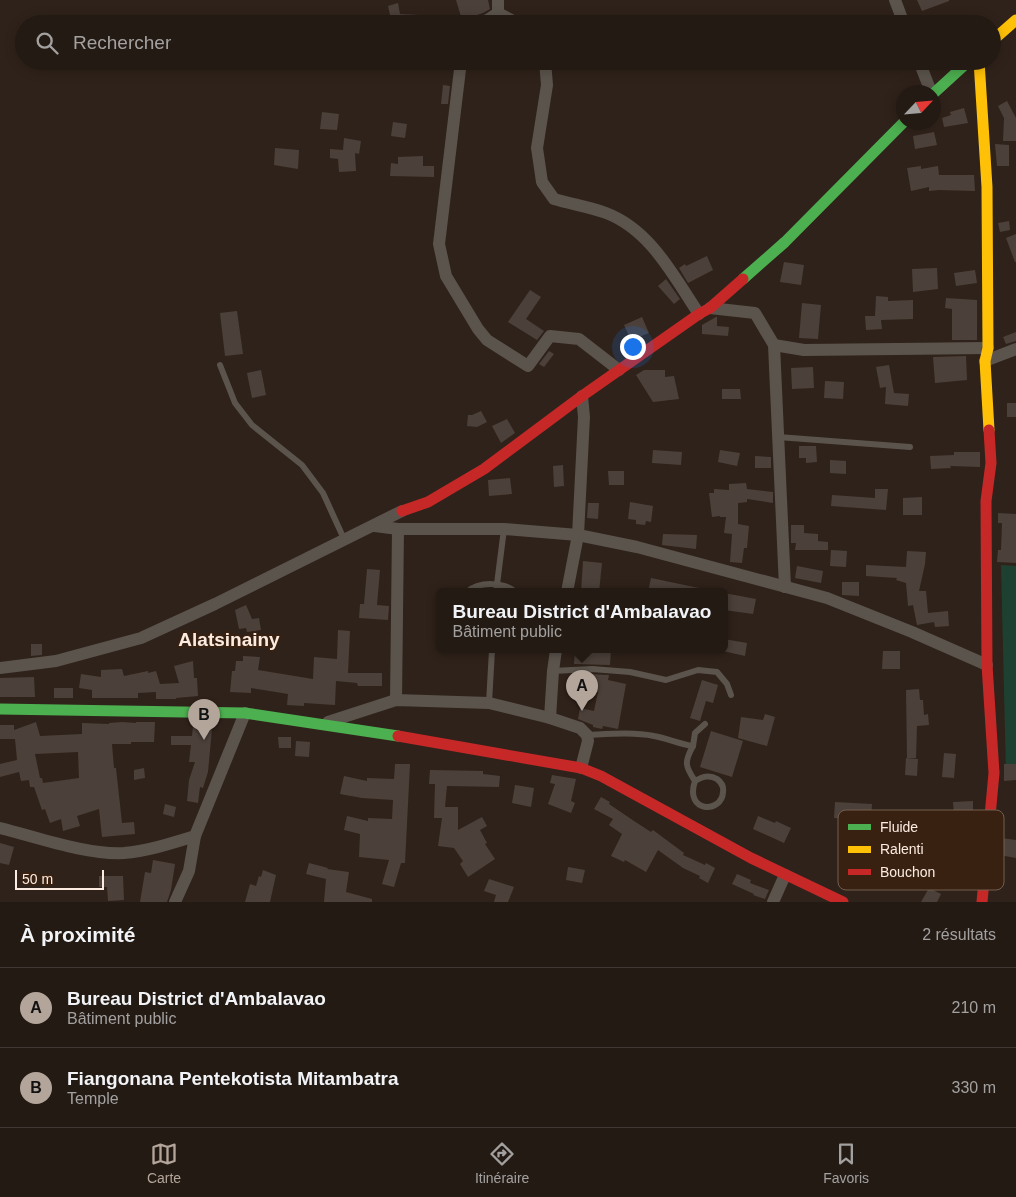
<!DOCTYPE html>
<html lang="fr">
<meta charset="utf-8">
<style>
body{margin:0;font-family:Helvetica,sans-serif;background:#2b231d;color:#f1f3f6}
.compass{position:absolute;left:896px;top:85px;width:45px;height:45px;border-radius:50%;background:#231a14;box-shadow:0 2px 12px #0003;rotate:64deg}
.scale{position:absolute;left:15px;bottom:12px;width:89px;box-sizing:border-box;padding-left:5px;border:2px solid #fcebe1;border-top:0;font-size:14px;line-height:18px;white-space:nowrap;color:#fcebe1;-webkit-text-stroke:4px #382111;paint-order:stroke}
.you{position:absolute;left:632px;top:346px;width:18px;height:18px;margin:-12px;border:4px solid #fff;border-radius:50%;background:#1a73e8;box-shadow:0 0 0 8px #1a73e833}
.badge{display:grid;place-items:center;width:32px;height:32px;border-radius:50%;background:#b4a59b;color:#111;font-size:16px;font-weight:700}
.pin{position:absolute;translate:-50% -41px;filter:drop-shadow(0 1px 2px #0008)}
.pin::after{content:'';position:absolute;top:26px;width:18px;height:15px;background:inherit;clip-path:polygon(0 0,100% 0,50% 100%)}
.popup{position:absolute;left:436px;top:588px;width:292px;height:65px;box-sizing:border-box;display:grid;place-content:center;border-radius:8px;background:#231a14;filter:drop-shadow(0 1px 4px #0005);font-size:16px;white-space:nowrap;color:#a3a1a0}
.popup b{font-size:19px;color:#f1f3f6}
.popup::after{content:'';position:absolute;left:50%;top:100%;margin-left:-10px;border:10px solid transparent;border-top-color:#231a14}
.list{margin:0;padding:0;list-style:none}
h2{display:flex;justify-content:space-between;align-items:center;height:65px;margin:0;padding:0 20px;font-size:21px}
h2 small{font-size:16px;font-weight:400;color:#a3a1a0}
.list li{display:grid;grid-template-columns:32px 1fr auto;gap:15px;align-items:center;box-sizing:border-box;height:80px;padding:0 20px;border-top:1px solid #403834}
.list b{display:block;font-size:19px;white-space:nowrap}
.list p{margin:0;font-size:16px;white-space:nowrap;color:#a3a1a0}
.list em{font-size:16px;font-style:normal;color:#a3a1a0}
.icon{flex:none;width:28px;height:28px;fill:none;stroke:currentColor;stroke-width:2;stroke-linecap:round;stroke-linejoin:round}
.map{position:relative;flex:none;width:1016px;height:902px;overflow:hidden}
.search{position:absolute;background:#231a14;box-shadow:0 2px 12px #0003;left:15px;right:15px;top:15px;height:55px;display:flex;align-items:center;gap:12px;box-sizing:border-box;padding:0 18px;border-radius:28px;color:#a3a1a0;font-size:19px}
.sheet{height:225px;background:#231a14}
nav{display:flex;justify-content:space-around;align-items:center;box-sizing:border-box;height:70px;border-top:1px solid #403834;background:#231a14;font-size:14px;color:#a3a1a0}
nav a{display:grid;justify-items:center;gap:2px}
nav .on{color:#b4a59b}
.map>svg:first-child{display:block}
.garden{fill:#1e4030}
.building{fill:#4c403a;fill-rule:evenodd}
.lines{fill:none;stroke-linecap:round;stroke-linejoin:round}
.lane{stroke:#5b544d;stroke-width:6}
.street{stroke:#5b544d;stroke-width:12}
.fast{stroke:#4caf50;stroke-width:11}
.slow{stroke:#ffc107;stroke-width:11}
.jam{stroke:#c62828;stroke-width:11}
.labels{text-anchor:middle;stroke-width:4;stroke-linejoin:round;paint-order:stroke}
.district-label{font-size:19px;font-weight:bold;fill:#fcebe1;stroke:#382111}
.key{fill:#382111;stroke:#735e4f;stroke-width:1}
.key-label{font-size:14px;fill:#fcebe1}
</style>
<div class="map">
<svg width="1016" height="902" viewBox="0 0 1016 902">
<rect width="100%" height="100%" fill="#2f221a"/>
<!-- garden -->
<polygon class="garden" points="1001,565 1016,566 1016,774 1006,774"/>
<!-- building -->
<g class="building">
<polygon points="456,0 488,0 490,9 483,13 462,20"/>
<polygon points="917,0 949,0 949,1 922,11"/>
<polygon points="398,3 400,14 419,15 419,24 392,24 388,6"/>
<polygon points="443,85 450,86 448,104 441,104"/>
<polygon points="1007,101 1016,118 1016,141 1003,141 1004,118 998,106"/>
<polygon points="964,108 968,123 944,127 942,118 951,115 950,112"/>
<polygon points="322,112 339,114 337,130 320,129"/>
<polygon points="393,122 407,124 405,138 391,136"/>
<polygon points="934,132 937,145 915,149 913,136"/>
<polygon points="344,138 361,141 359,154 355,153 356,171 339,172 338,159 330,158 330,149 343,150"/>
<polygon points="995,144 1009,145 1009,166 997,166"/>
<polygon points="275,148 299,150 298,169 274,165"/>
<polygon points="423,156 423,166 434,166 434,177 390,176 391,163 398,164 398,157"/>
<polygon points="921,166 921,169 938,166 939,175 974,175 975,191 939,190 929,191 929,187 911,191 907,168"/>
<polygon points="1009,221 1010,230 1000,232 998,223"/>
<polygon points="1016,234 1016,262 1015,262 1006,238"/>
<polygon points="707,256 713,270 688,283 679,268 685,264 686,266"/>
<polygon points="784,262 804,265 801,285 780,282"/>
<polygon points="937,268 938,289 913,292 912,269"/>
<polygon points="975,270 977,283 956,286 954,273"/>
<polygon points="666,279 680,299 674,304 658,286"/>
<polygon points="530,290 541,297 526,319 544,331 537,340 508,322"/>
<polygon points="876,296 888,297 888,301 913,300 913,319 881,320 882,329 866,330 865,316 875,316"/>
<polygon points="946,298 977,300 977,340 952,340 952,309 945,308"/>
<polygon points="802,303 821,305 818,339 799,338"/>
<polygon points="237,311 243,354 225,356 220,313"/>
<polygon points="642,317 649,333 631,340 624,325"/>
<polygon points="716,317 717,317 717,326 729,327 728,336 702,334 702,325"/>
<polygon points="1016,332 1016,341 1006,344 1003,337"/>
<polygon points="549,351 554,354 544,367 539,364"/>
<polygon points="966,356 967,380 935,383 933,357"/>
<polygon points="889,365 894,393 909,394 908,406 885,404 886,387 880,388 876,367"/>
<polygon points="813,367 814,388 792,389 791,368"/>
<polygon points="261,370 266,395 252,398 247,373"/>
<polygon points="644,370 665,370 665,377 674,376 679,399 653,402 636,375"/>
<polygon points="825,381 844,382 843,399 824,398"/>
<polygon points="722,389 740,389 741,399 722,399"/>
<rect x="1007" y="403" width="9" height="14"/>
<polygon points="481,411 487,422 477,427 467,426 468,415 472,415"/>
<polygon points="507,419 515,433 501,443 492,426"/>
<polygon points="799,446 816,446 817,462 806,463 806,458 799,458"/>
<polygon points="653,450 682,452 681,465 652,463"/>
<polygon points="720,450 740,453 737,466 718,462"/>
<polygon points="954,452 980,452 980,467 950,466 951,468 931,469 930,456 954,455"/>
<polygon points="755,456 771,457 771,468 755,468"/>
<polygon points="830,460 846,461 846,474 830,473"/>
<polygon points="563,465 564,486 554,487 553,466"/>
<polygon points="608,471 624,471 624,485 609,485"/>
<polygon points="510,478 512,494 489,496 488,480"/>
<polygon points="746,483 747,489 773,492 773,503 747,499 747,502 738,503 738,524 749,526 747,548 744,548 742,563 730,562 732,534 724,533 726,517 720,517 720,516 712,517 709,493 714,493 714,489 729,490 729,484"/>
<polygon points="875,489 888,489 886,510 831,506 832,495 875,498"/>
<polygon points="922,497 922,515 903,515 903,498"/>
<polygon points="630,502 653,506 651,522 646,521 645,525 636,524 636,520 628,519"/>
<polygon points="588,503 599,503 598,519 587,518"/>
<polygon points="998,513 1016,514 1016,563 997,562 998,550 1001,550 1002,523 998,523"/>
<polygon points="791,525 804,525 804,533 818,534 818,541 828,542 828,550 795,550 796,543 791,543"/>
<polygon points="663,534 697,535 696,549 662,545"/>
<polygon points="831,550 847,551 846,567 830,566"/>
<polygon points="907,551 926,552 925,564 919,591 926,591 928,613 948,611 949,626 935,627 934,622 917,625 913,605 908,606 906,583 896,580 897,578 866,576 866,565 906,567"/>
<polygon points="583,561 602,563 599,592 581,592"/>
<polygon points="797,566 823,571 821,583 795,578"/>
<polygon points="367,569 380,570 377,605 389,606 388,620 359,618 360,604 364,604"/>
<polygon points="651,578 699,588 699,592 648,592"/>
<polygon points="842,582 859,582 859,596 842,595"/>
<polygon points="724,593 756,599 753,614 724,610"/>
<polygon points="246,605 252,619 259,618 261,630 247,632 246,628 239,629 235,610"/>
<polygon points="338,630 350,631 348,673 382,673 382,686 358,686 357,683 336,681 335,705 304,703 304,706 287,705 288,694 251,688 251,693 230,692 232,671 235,671 236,661 243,661 243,656 260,657 258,670 313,679 314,657 337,659"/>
<polygon points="724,639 747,643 745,656 723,651"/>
<polygon points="31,644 42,644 42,655 31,656"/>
<polygon points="575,650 611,650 610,665 574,664"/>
<polygon points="883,651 900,651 900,669 882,669"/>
<polygon points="193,661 194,678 197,678 198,696 176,698 176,699 156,699 156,692 138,693 138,698 92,698 92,690 79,688 81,674 101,677 101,670 122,669 124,676 148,671 148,673 156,671 160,684 179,683 174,666"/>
<polygon points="586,674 609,675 608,680 626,684 618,729 603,726 602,729 593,727 593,725 578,719 580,708 594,711 598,692 583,689"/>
<polygon points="34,677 35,697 0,697 0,678"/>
<polygon points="702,680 718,685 713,703 706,701 700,721 690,718"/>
<rect x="54" y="688" width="19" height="10"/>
<polygon points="919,689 920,700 923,700 924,715 928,714 929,725 917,726 916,758 907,758 906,690"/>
<polygon points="765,714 775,717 767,746 738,738 741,717 763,720"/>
<path d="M36,722l4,14 42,-2v-11l27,1v-1l13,-1 14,1v-1h19l-1,20h-23v2h-19l2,24h2l6,55 12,-1 1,12 -33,3 -3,-28 -22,7 3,10 -17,5 -2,-12 -11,4 -5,-14 -3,1 -8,-23h-4l-1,-7 -8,1 -2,-9 -19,5v-13l17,-4 -2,-21h-15v-14h14v5zM78,752l1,26 -36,5 -1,-5h-2l-5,-24z"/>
<polygon points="193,726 212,729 208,772 203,788 200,787 198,803 187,801 189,780 195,762 189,762 191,745 171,745 171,736 192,736"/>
<polygon points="711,731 743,741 732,777 700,767"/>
<polygon points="278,737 291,737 291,748 279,748"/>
<polygon points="296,741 310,742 309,757 295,756"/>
<polygon points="944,753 956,754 954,778 942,777"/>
<polygon points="906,758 918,759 917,776 905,775"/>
<polygon points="395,764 410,764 405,863 401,863 394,887 382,884 389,860 359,857 360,834 344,830 347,816 368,821 368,818 392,819 393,800 362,798 340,794 344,776 367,781 367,778 394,779"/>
<polygon points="1016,764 1016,780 1004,781 1004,764"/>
<polygon points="144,768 145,778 134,780 134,770"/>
<polygon points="430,770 483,771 483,774 500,776 499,787 447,786 445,807 458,807 458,830 482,817 487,826 480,830 487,843 485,844 495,859 468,877 460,864 463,861 454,848 438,846 442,818 434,818 435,784 429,784"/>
<polygon points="552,775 576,779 571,801 575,803 571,813 548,804 555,784 550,783"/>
<polygon points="515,785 534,788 531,807 512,803"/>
<polygon points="601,797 610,802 609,804 634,821 651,832 653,830 684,853 683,855 705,865 706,863 715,868 708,883 699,878 700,876 683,868 658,850 646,872 625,860 624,862 611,856 622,834 609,825 613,819 594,809"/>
<polygon points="973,801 973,815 954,815 953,802"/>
<polygon points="835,802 872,804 871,821 834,818"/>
<polygon points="165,804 176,807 174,817 163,814"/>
<polygon points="758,816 775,823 776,821 791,828 784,843 753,829"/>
<polygon points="901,816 938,820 936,838 941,838 941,850 916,849 915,859 901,858 904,830 900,829"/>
<polygon points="1001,838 1016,840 1016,858 999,855"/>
<polygon points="0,843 14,847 9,865 0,863"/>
<polygon points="958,856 968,856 967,869 957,868"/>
<polygon points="153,860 175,864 171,890 167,902 140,902 145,872 151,873"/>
<polygon points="309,863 328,868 327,869 349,872 346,892 372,899 372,902 324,902 326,879 306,874"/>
<polygon points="568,867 585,870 582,883 566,880"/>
<polygon points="263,870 276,875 270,902 245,902 250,884 256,886 259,876 261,877"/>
<polygon points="737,874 751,880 750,883 769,890 765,899 753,895 754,894 732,884"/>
<polygon points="99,876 123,876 124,900 108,901 107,887 99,887"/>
<polygon points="489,879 514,887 508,902 494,902 496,895 484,891"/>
<polygon points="929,888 941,894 937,902 921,902"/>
</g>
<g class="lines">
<!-- lane -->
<g class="lane">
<polyline points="220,365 235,403 252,425 302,465 323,493 344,539"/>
<polyline points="778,437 910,447"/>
<path d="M467,592c12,-11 37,-10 49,0"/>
<polyline points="496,592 504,529"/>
<polyline points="553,671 592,669 630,672 666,680 698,670 717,672 727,684 731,695"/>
<polyline points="489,703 492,650"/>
<path d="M587,735c23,-1 45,-3 67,1 13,2 25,8 39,10l2,-13 10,-9"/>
<path d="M693,746c-9,16 -8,20 2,35 -11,32 27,33 28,11 1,-6 -2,-10 -6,-13 -8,-5 -15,-2 -22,2"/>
</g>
<!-- street -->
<g class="street">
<polyline points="498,0 498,13 519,24"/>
<polyline points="895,0 904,24"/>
<polyline points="481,24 498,13"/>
<polyline points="461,61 439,244 446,276 478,329 487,340 528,366 550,336 579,339 619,370"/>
<path d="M545,61l2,24 -10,63 5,34 12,17c17,5 36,8 52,14 45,17 68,64 93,101"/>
<polyline points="919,61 931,92"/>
<polyline points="710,308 755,313 774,345 785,587"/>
<polyline points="774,345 804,350 988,348"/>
<polyline points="985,361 1016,349"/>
<polyline points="375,526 398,529 504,529 578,535 637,547 827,598 912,632 987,665"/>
<polyline points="567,592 578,535 584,417 582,396"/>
<polyline points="0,668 56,661 141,638 215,604 402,511"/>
<polyline points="396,700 398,529"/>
<polyline points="550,718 553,671 556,650"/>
<polyline points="328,722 396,700 489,703 550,718 580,728 587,735 588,741 581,768"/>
<path d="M0,828c37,9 86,27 124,25 24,-2 48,-10 71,-17l50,-123"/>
<polyline points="175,902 189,871 195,836"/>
<polyline points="773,902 785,875"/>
</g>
<!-- fast -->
<g class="fast">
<polyline points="934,93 969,61"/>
<polyline points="743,279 785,242 904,122"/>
<polyline points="0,709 245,713 398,736"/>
</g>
<!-- slow -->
<g class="slow">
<polyline points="992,41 1016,20"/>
<polyline points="979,61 987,187 988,348 985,361 989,430"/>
</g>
<!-- jam -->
<g class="jam">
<polyline points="402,511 428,502 484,469 582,396 699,314 710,308 743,279"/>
<polyline points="398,736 581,768 601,776 751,858 843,902"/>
<polyline points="982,902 994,773 987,665 986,501 991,463 989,430"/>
</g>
</g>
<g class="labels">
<!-- district labels -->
<g class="district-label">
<text x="229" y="646">Alatsinainy</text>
</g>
</g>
<!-- legend -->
<rect x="838" y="810" width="166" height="80" rx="8" class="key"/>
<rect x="848" y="824" width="23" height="6" fill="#4caf50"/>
<rect x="848" y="846" width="23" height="7" fill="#ffc107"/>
<rect x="848" y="869" width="23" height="6" fill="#c62828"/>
<g class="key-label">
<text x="880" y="832">Fluide</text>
<text x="880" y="854">Ralenti</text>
<text x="880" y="877">Bouchon</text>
</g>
</svg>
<svg class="compass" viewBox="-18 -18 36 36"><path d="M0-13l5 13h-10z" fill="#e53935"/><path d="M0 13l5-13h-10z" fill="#a3a1a0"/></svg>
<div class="scale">50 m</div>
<div class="you"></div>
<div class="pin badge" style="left:582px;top:711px">A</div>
<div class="popup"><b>Bureau District d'Ambalavao</b>Bâtiment public</div>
<div class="pin badge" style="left:204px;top:740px">B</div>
<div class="search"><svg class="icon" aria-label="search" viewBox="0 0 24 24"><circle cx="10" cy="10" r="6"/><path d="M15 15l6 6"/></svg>Rechercher</div>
</div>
<section class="sheet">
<h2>À proximité<small>2 résultats</small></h2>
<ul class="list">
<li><span class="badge">A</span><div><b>Bureau District d'Ambalavao</b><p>Bâtiment public</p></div><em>210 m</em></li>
<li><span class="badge">B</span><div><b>Fiangonana Pentekotista Mitambatra</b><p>Temple</p></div><em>330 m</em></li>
</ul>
</section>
<nav>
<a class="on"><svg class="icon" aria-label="map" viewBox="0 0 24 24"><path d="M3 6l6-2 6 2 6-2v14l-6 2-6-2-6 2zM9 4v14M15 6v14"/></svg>Carte</a>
<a><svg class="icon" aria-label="directions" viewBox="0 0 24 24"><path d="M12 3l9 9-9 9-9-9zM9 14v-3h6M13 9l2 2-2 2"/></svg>Itinéraire</a>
<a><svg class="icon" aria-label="saved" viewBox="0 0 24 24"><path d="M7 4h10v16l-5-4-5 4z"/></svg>Favoris</a>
</nav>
